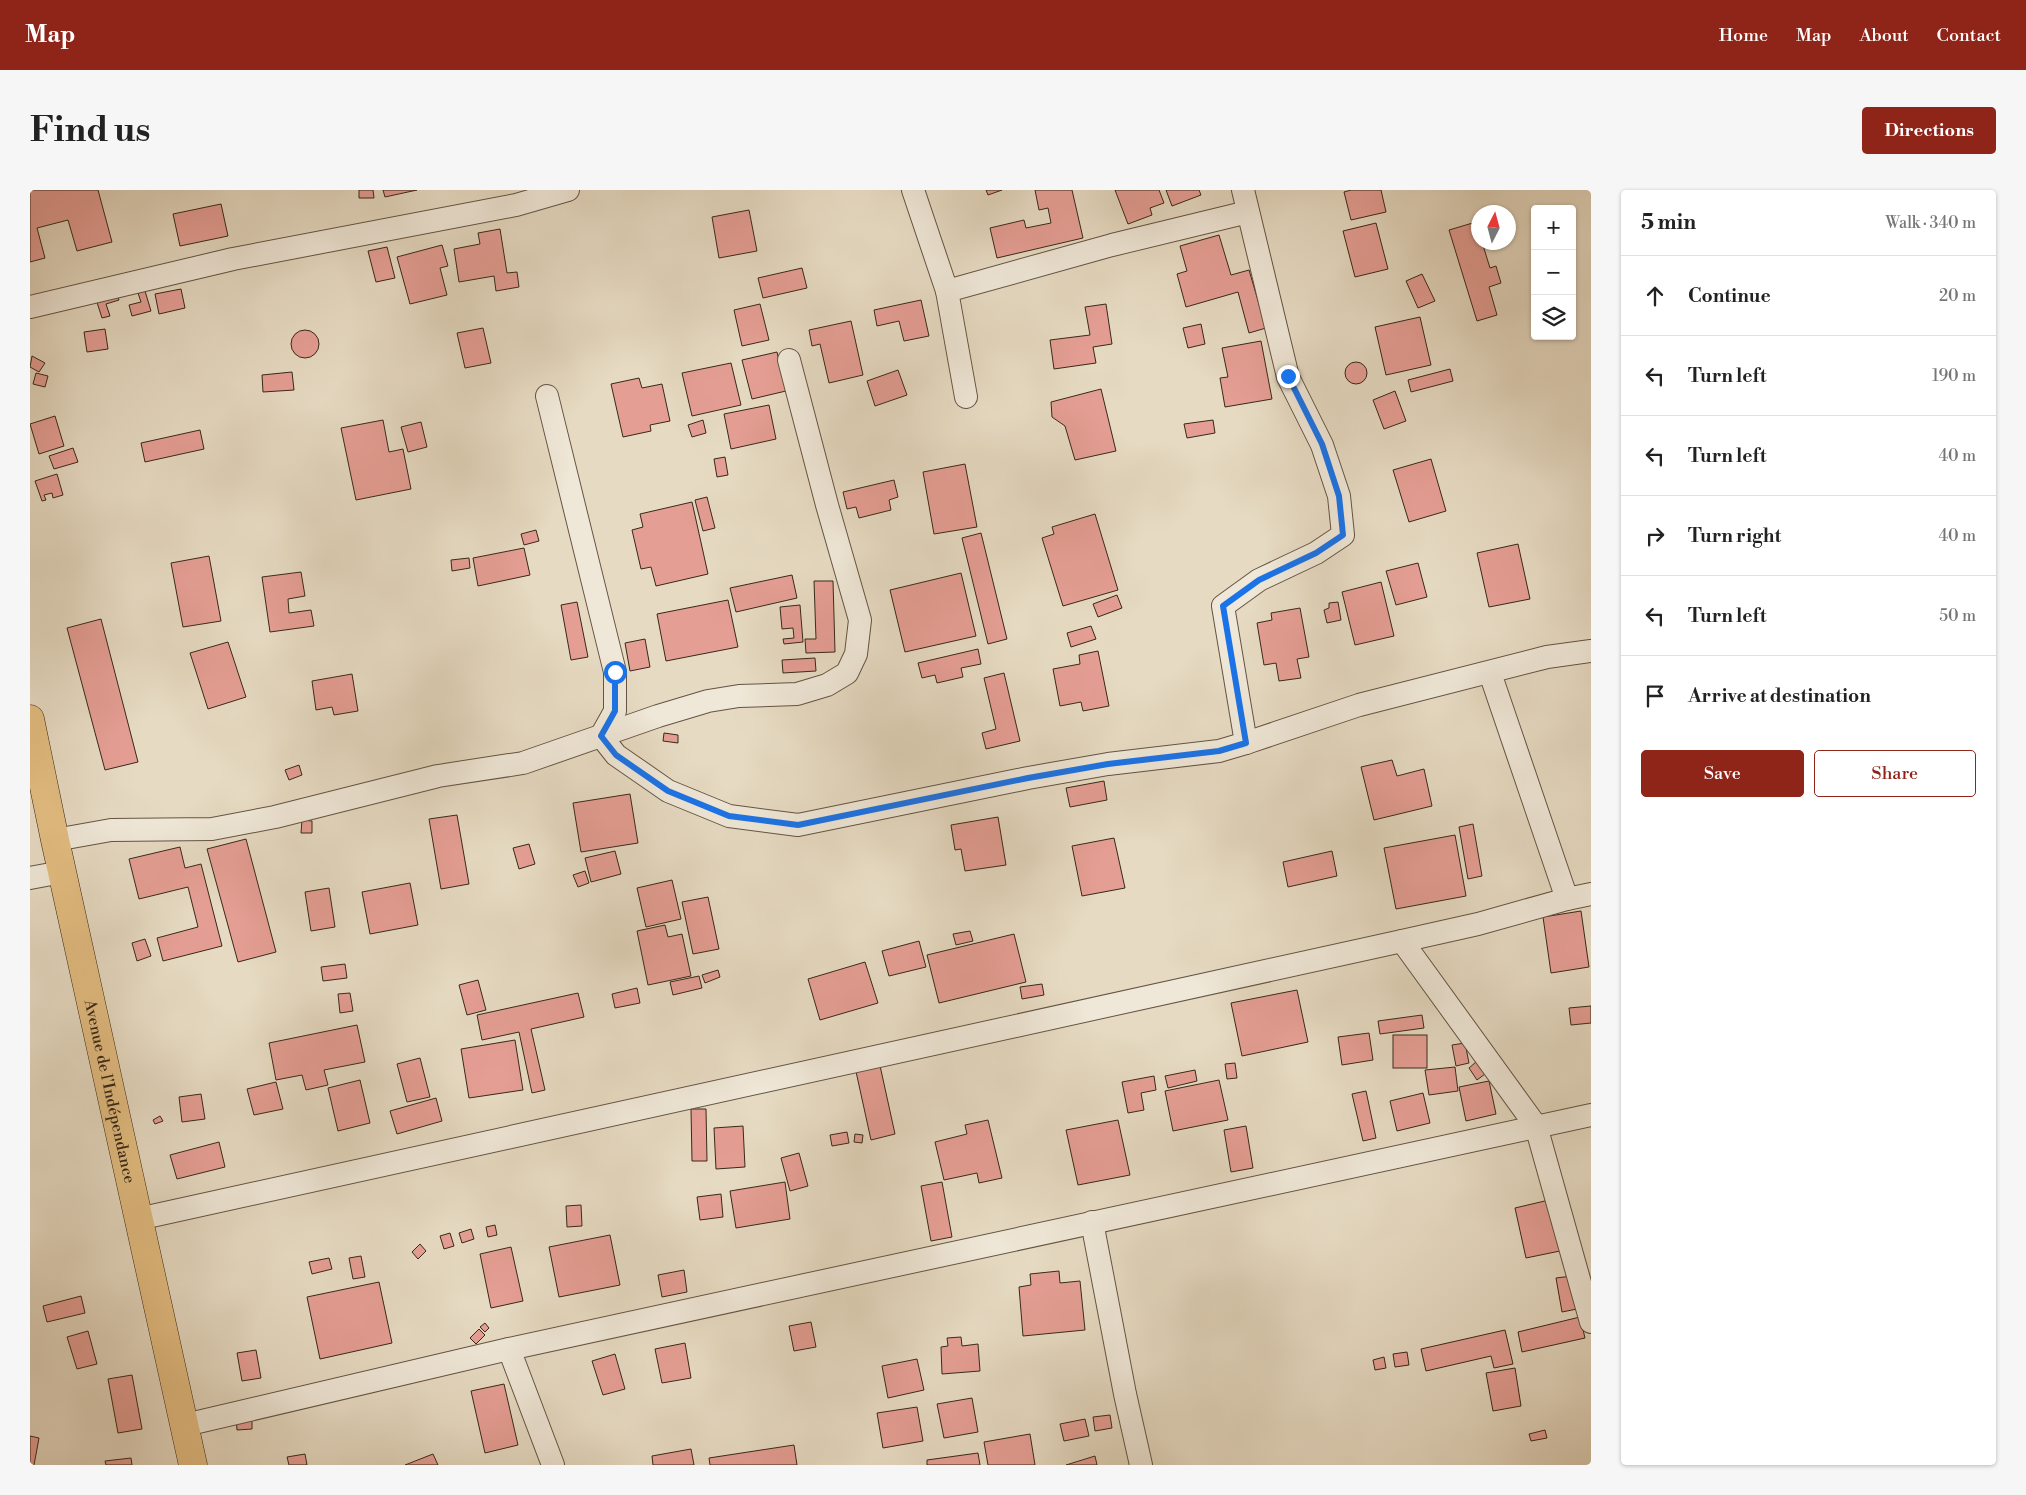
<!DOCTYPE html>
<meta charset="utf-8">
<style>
body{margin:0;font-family:"Libre Bodoni",serif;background:#f6f6f6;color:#222}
.controls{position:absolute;right:15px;top:15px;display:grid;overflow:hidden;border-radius:5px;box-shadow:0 1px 4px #0004}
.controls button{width:45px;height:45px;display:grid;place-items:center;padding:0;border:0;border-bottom:1px solid #e0e0e0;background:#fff;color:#222;font:25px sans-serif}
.compass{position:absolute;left:1441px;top:15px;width:45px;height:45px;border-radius:50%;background:#fff;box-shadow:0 1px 4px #0004;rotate:6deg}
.stop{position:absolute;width:15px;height:15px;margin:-11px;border:4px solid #1a73e8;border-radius:50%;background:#fff}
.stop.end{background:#1a73e8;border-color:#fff;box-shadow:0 1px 5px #0008}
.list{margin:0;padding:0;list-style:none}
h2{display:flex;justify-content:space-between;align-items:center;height:65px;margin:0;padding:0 20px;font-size:21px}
h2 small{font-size:16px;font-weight:400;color:#767676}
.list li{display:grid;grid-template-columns:32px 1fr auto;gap:15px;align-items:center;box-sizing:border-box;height:80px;padding:0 20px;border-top:1px solid #e0e0e0}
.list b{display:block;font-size:19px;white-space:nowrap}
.list em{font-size:16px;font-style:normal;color:#767676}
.actions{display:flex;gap:10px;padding:15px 20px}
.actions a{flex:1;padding:11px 0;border:1px solid #8f2418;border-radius:5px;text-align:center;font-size:18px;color:#8f2418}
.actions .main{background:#8f2418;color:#fff}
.icon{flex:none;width:28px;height:28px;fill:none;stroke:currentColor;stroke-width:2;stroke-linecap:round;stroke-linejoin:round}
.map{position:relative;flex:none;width:1561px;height:1275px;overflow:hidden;border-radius:5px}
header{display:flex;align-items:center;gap:30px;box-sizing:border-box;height:70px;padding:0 25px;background:#8f2418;color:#fff}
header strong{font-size:24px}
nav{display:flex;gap:28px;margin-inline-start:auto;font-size:18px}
.intro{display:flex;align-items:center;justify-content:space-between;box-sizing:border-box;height:120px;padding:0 30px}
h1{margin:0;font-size:35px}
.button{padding:12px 22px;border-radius:5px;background:#8f2418;color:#fff;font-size:18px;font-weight:700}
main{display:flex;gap:30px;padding:0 30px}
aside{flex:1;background:#fff;border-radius:5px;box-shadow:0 1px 4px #0004}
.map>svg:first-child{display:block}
.building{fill:#e59e94;stroke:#382819}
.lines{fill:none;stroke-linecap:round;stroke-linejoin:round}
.minor-casing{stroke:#645443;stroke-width:24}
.primary-casing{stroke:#382819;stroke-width:29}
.minor{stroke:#efe7d7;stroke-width:22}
.primary{stroke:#e3bd81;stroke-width:28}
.route{stroke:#1a73e8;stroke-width:6}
.labels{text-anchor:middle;stroke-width:4;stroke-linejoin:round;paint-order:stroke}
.street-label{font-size:16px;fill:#382819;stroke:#efe7d7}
</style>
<header>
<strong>Map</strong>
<nav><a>Home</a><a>Map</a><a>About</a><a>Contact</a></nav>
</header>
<div class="intro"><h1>Find us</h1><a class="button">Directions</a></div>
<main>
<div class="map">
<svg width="1561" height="1275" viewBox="0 0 1561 1275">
<rect width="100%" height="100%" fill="#e6dac2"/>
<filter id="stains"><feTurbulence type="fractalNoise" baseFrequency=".004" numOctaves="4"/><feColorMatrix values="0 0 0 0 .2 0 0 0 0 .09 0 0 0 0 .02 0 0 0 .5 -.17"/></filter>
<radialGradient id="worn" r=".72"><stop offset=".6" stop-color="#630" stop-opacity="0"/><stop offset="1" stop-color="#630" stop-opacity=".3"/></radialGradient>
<!-- building -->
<g class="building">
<polygon points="0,0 68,0 82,52 47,61 38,30 7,38 15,68 0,72"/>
<polygon points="329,0 343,0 344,8 329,8"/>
<polygon points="353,0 387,0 355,7"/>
<polygon points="956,0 972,0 958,5"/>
<polygon points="1005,0 1042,0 1053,48 967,68 960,38 994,30 996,38 1021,33 1018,18 1009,20"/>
<polygon points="1085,0 1129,0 1134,13 1120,18 1122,25 1098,34"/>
<polygon points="1136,0 1169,0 1171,5 1142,16"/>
<polygon points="1321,0 1351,0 1356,22 1321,30 1314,2"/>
<polygon points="191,14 198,46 150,56 143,24"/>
<polygon points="719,20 727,61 689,68 682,27"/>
<polygon points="1446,32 1448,41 1448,52 1452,52 1460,78 1466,76 1471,93 1459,97 1467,125 1447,131 1419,40"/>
<polygon points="1346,33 1358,79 1325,87 1313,41"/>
<polygon points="470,39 477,83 487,82 489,97 466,101 464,86 429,92 424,59 450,54 448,43"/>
<polygon points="1189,45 1201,85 1219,80 1236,138 1219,143 1208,102 1156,117 1147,84 1157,81 1150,56"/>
<polygon points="412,55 418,76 410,78 417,105 380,114 367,67"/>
<polygon points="357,57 365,88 346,92 338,61"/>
<polygon points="772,78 777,98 733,108 728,88"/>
<polygon points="1392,84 1405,111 1388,118 1376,91"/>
<polygon points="151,99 155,118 129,124 125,104"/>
<polygon points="115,101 121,121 102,126 99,115 111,112 108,103"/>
<polygon points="87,104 89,110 76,114 80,126 72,128 65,106"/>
<polygon points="891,110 899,146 874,151 869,131 847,136 844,120"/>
<polygon points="730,114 739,150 712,156 704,120"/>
<polygon points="1076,114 1082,154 1063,157 1066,173 1024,179 1020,150 1060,145 1055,117"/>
<polygon points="1390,127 1401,175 1356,185 1345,137"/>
<polygon points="821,131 833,185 799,193 790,154 782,156 779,140"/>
<polygon points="1171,134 1175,154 1158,158 1153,138"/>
<polygon points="453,138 461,173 435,178 427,143"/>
<polygon points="75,139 78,159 57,162 54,142"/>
<circle cx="275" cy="154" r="14"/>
<polygon points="1231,151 1242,209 1195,217 1190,188 1198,187 1192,158"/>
<polygon points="747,162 756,201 722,209 712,170"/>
<polygon points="2,166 15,173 9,182 0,177"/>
<circle cx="1326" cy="183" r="11"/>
<polygon points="701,173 711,215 662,226 652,183"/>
<polygon points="1420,179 1423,191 1381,202 1378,190"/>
<polygon points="868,180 877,205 845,216 837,191"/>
<polygon points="262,182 264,200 233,202 232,185"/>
<polygon points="6,183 18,186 15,197 3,194"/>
<polygon points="609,188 612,198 632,194 640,231 620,235 621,241 593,247 581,194"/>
<polygon points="1071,199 1086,261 1045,270 1035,236 1022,227 1021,212"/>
<polygon points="1365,201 1376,231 1354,239 1343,210"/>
<polygon points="739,215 746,249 701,259 694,224"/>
<polygon points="25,226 34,256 9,264 0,234"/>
<polygon points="353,230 359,262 373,259 381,299 326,310 311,238"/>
<polygon points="673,230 676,243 662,247 658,235"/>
<polygon points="1183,230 1185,243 1157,248 1154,234"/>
<polygon points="391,232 397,257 378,262 371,237"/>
<polygon points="170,240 174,259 115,272 111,253"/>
<polygon points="43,258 48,272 24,279 19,266"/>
<polygon points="695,267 698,285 687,287 684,269"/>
<polygon points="1401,269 1416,321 1379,332 1363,280"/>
<polygon points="935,274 947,337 904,344 893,282"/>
<polygon points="27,284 33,305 23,308 22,303 14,305 16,310 12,311 5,291"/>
<polygon points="864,290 868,307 859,310 861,320 829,328 826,317 817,319 813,302"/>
<polygon points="677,307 685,338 673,341 665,310"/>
<polygon points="662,312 678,384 626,396 621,377 611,379 602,340 613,337 610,324"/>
<polygon points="1065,324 1088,400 1033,416 1012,348 1024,344 1022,337"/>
<polygon points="506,340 509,351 494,355 491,344"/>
<polygon points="951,343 977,449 958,454 932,348"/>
<polygon points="1488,354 1500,409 1459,417 1447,363"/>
<polygon points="494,358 500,385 448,396 443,368"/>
<polygon points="179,366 191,431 153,437 141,373"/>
<polygon points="439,368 440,378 422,381 421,370"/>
<polygon points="1388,373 1397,407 1366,415 1356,381"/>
<polygon points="271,382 275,406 258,409 259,423 281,420 284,436 240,442 232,387"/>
<polygon points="931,383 946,446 875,462 860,400"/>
<polygon points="762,385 767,408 706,422 700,398"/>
<polygon points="784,391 803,391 805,462 776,463 775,449 786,449"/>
<polygon points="1351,392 1364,446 1325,455 1312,402"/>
<polygon points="1087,405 1092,418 1068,427 1063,414"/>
<polygon points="698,410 708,457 636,471 627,424"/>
<polygon points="547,412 558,467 541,470 531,415"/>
<polygon points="1308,412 1311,430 1297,433 1294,420 1299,418 1299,413"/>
<polygon points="770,415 773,452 754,454 753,449 764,448 763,438 752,439 750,417"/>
<polygon points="1270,418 1279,467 1267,469 1271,488 1249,491 1246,473 1234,475 1227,433 1242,430 1241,423"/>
<polygon points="71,429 108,572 75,580 37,438"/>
<polygon points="1061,436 1066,449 1041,457 1037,443"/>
<polygon points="615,449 620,477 600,481 595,453"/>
<polygon points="198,452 216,507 178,519 160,463"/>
<polygon points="948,459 951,474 931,478 933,487 907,493 905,485 892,488 888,473"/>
<polygon points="1068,461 1079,516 1053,521 1051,512 1030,516 1023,479 1050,474 1049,465"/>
<polygon points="785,468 786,481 753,483 752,470"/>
<polygon points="974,483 990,551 956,559 952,543 966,539 954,488"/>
<polygon points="322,484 328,521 304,525 302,517 286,520 282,491"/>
<polygon points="634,543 648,545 648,553 633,551"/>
<polygon points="1362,570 1367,586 1394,579 1402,616 1344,630 1331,577"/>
<polygon points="269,575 272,585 259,590 255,580"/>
<polygon points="1074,591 1077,610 1040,617 1036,598"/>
<polygon points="600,604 608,653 551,662 543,613"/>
<polygon points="427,625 439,694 411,699 399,629"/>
<polygon points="968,627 976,675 935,681 931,659 925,660 921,635"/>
<polygon points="272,630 282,631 282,643 271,643"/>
<polygon points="1443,634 1452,686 1438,689 1429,637"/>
<polygon points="1425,645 1436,706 1366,719 1354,658"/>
<polygon points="1084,648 1095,698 1052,706 1042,656"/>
<polygon points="216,649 246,762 208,772 177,659"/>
<polygon points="499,654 505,674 489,679 483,658"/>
<polygon points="150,657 155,678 171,674 192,756 133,771 127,748 168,737 158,697 109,709 99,669"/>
<polygon points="585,661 591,684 561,692 555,668"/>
<polygon points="1302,661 1307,686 1258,697 1253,672"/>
<polygon points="555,681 559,693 548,697 543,685"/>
<polygon points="642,690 651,729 616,737 607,698"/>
<polygon points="380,693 388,735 340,744 332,702"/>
<polygon points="299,698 305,737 281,741 275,702"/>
<polygon points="678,707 689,759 663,764 652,712"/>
<polygon points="1551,721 1559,777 1521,783 1513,727"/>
<polygon points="635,735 638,747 652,744 661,786 618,795 607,741"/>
<polygon points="940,741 943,751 926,755 923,744"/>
<polygon points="984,744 996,792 909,813 897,765"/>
<polygon points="115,749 121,766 107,771 102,753"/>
<polygon points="889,751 896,777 859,786 852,761"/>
<polygon points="835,772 848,813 790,830 778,789"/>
<polygon points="315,774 317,788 293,791 291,777"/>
<polygon points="688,780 690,787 675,793 672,785"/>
<polygon points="669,786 672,798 643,805 640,792"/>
<polygon points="448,790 456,820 437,825 429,795"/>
<polygon points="1012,794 1014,805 992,809 990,797"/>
<polygon points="607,798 610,813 585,818 582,804"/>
<polygon points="1267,800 1278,852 1212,866 1201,813"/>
<polygon points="320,803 323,821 310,823 308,804"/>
<polygon points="548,803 554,827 501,839 515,900 502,903 489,842 452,850 447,825"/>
<polygon points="1561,816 1561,833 1541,835 1539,818"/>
<polygon points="1392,825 1394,838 1350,844 1348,831"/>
<polygon points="327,835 335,872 294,880 298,895 276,900 272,885 246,890 239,853"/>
<polygon points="1339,843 1343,870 1312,875 1308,847"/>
<rect x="1363" y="845" width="34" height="33"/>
<polygon points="485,850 493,900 439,908 431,859"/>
<polygon points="1435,853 1439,873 1426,876 1422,855"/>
<polygon points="390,868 400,907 377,912 367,874"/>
<polygon points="849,871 865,944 841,950 825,877"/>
<polygon points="1446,872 1455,884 1447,890 1439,878"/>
<polygon points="1205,873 1207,888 1197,889 1195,874"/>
<polygon points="1425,877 1428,901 1399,905 1395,880"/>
<polygon points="1165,880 1167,891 1138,898 1135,886"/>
<polygon points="1124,886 1126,900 1111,903 1114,920 1098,923 1092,892"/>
<polygon points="330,890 340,933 308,941 298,898"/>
<polygon points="1189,890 1198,930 1143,941 1135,901"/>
<polygon points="1459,891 1466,924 1436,931 1429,897"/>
<polygon points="246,892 253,919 224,925 217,899"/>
<polygon points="1336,901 1346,948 1333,951 1322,904"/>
<polygon points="1393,903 1400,933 1367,941 1360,911"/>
<polygon points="171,904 175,929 152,932 149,907"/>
<polygon points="406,908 412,931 367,944 360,921"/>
<polygon points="661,919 676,919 677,971 662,971"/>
<polygon points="130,926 133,931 125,934 123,930"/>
<polygon points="958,930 972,988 949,993 947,983 914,990 905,952 937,944 935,935"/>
<polygon points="1088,930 1100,985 1048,995 1036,940"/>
<polygon points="713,936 715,977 686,979 684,938"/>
<polygon points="1216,936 1223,978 1201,982 1194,940"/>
<polygon points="817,942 819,953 802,956 800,945"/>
<polygon points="825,944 833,945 832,953 824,952"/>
<polygon points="189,952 195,977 147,989 140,965"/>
<polygon points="769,963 778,996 760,1001 751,968"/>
<polygon points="755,992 760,1029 706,1038 700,1001"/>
<polygon points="912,992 922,1047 901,1051 891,996"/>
<polygon points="691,1004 693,1027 670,1030 667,1007"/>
<polygon points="1519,1010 1530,1061 1496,1068 1485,1018"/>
<polygon points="551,1015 552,1036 537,1037 536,1016"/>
<polygon points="465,1035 467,1045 458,1047 456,1037"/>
<polygon points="441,1039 444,1049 432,1053 429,1043"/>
<polygon points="420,1043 424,1056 414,1059 410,1046"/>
<polygon points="580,1045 590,1095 529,1107 519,1057"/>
<polygon points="390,1054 396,1061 388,1069 382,1062"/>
<polygon points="481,1057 493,1111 461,1118 450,1064"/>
<polygon points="331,1066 335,1087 323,1089 319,1068"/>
<polygon points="299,1068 302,1079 282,1084 279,1072"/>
<polygon points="654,1080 657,1102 632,1107 628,1085"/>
<polygon points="1029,1081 1030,1093 1050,1091 1055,1140 993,1146 989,1097 1001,1095 1000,1084"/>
<polygon points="1542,1086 1547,1119 1532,1122 1526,1088"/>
<polygon points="349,1092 362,1153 290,1169 277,1107"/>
<polygon points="51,1106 55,1123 17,1132 13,1116"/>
<polygon points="1550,1127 1555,1148 1492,1162 1488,1142"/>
<polygon points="781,1132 786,1157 764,1161 759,1136"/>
<polygon points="455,1133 459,1138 455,1142 450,1137"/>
<polygon points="449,1139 455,1145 446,1154 440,1148"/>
<polygon points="1475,1140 1483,1174 1464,1178 1461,1166 1396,1181 1391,1159"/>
<polygon points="58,1141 67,1174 47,1179 37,1147"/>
<polygon points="931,1147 932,1156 948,1154 950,1181 912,1184 911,1157 918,1156 917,1148"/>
<polygon points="655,1153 661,1188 632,1193 625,1159"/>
<polygon points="226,1160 231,1188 212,1191 207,1163"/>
<polygon points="1377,1162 1379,1175 1365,1177 1363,1164"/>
<polygon points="585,1164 595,1199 573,1205 562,1171"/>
<polygon points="1354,1167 1356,1178 1345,1180 1343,1170"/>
<polygon points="887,1169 894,1200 858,1208 852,1176"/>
<polygon points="1485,1178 1491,1216 1463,1221 1456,1183"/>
<polygon points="102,1185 112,1239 88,1243 78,1189"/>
<polygon points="474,1194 488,1255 455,1263 441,1201"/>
<polygon points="942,1208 948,1242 914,1248 907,1214"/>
<polygon points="887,1217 893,1251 853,1258 847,1223"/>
<polygon points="1080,1225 1082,1238 1065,1241 1063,1227"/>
<polygon points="222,1226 222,1239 207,1240 206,1227"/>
<polygon points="1055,1229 1059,1246 1034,1251 1030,1234"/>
<polygon points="1515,1240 1517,1248 1501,1251 1499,1244"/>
<polygon points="1000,1244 1005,1275 958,1275 954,1252"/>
<polygon points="0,1246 9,1248 4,1275 0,1275"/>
<polygon points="764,1255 767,1275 680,1275 679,1268"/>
<polygon points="661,1259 664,1275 623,1275 622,1266"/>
<polygon points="948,1263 950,1275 897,1275 897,1270"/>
<polygon points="275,1264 277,1275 259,1275 257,1267"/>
<polygon points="403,1264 408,1275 375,1275"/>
<polygon points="1065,1266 1067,1275 1036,1275"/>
<polygon points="101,1268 102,1275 76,1275 75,1271"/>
</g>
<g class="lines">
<!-- minor casing -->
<g class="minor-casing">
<g id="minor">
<polyline points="883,0 917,101 936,207"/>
<polyline points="1213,0 1258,187 1292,255 1309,306 1313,345 1286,363 1229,390 1193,416 1216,553"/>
<polyline points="917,101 1082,55 1218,22"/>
<polyline points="0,117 203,69 486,15 538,0"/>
<polyline points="517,206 585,482 585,521 571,546 586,565 638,601 699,626 768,635 998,588 1078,574 1189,561 1216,553 1329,515 1517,467 1561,461"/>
<polyline points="1460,483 1537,709 1561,704"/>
<polyline points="25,650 81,640 182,639 245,627 408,586 493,573 628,526 678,511 709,506 767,504 797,495 817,483 826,464 830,430 797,315 759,170"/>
<polyline points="0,688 32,682"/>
<polyline points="1372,751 1506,936 1561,1132"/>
<polyline points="108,1029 1372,751 1448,734 1537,709"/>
<polyline points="1062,1032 1095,1204 1111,1275"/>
<polyline points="479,1159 523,1275"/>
<polyline points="155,1235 479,1159 1561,925"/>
</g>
</g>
<!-- primary casing -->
<g class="primary-casing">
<g id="primary">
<path id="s1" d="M0,529l25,121 138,625"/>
</g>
</g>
<!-- minor -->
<use href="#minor" class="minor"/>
<!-- primary -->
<use href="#primary" class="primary"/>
</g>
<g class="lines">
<!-- route -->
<polyline class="route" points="585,482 585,521 571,546 586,565 638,601 699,626 768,635 998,588 1078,574 1189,561 1216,553 1193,416 1229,390 1286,363 1313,345 1309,306 1292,254 1258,186"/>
</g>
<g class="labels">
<!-- street labels -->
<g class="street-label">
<text dy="6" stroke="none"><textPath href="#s1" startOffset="381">Avenue de l'Indépendance</textPath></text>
</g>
</g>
<rect width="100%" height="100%" filter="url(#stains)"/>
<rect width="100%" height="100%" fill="url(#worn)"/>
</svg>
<div class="controls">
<button>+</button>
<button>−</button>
<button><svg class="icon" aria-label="layers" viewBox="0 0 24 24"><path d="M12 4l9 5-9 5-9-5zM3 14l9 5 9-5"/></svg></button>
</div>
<svg class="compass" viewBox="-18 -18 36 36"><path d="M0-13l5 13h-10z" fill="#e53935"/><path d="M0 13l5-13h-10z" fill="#767676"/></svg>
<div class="stop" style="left:585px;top:482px"></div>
<div class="stop end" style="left:1258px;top:186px"></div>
</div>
<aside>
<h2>5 min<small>Walk · 340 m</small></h2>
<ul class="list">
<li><svg class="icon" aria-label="ahead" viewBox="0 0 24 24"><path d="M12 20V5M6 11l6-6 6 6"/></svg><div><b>Continue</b></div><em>20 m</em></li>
<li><svg class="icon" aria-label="left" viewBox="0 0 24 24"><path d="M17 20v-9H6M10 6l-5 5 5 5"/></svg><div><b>Turn left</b></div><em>190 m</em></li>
<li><svg class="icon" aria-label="left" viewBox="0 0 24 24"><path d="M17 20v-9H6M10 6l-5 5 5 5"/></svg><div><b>Turn left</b></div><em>40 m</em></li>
<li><svg class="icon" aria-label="right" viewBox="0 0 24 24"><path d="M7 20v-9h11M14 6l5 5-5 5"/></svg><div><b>Turn right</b></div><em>40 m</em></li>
<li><svg class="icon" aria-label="left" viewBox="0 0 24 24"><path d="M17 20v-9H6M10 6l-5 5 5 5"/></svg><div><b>Turn left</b></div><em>50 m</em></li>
<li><svg class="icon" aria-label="arrive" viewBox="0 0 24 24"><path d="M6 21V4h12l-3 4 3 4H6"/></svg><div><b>Arrive at destination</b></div></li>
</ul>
<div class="actions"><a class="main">Save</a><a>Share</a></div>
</aside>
</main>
